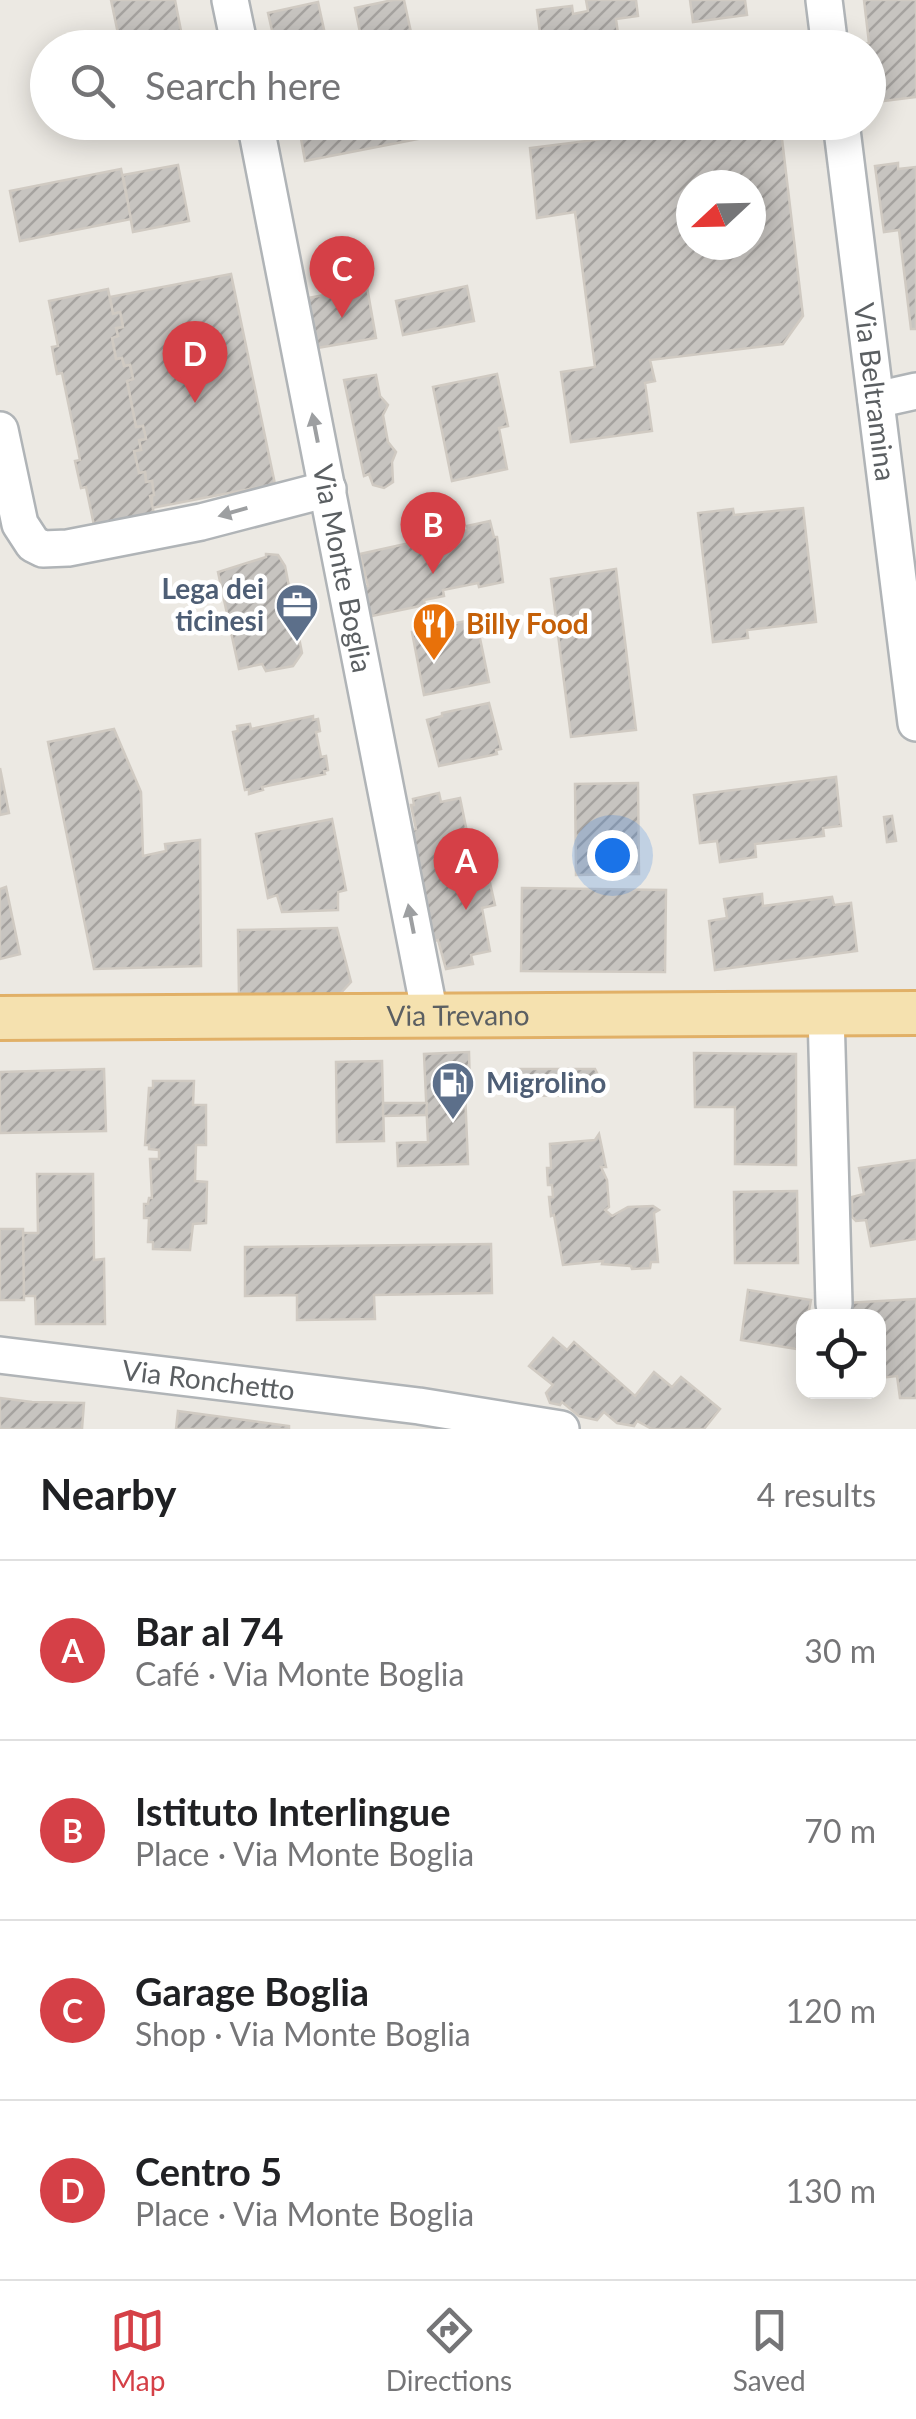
<!DOCTYPE html>
<meta charset="utf-8">
<style>
body{margin:0;font-family:Lato,sans-serif;background:#f6f6f6;color:#202124}
.controls{position:absolute;right:30px;bottom:30px;display:grid;overflow:hidden;border-radius:20px;box-shadow:0 5px 25px #0003}
.controls button{width:90px;height:90px;display:grid;place-items:center;padding:0;border:0;border-bottom:2px solid #e0e0e0;background:#fff;color:#202124;font:50px sans-serif}
.compass{position:absolute;left:676px;top:170px;width:90px;height:90px;border-radius:50%;background:#fff;box-shadow:0 5px 25px #0003;rotate:248deg}
.you{position:absolute;left:612px;top:855px;width:35px;height:35px;margin:-25px;border:8px solid #fff;border-radius:50%;background:#1a73e8;box-shadow:0 0 0 15px #1a73e833}
.badge{display:grid;place-items:center;width:65px;height:65px;border-radius:50%;background:#d54047;color:#fff;font-size:32px;font-weight:700}
.pin{position:absolute;translate:-50% -82px;filter:drop-shadow(0 2px 5px #0008)}
.pin::after{content:'';position:absolute;top:52px;width:35px;height:30px;background:inherit;clip-path:polygon(0 0,100% 0,50% 100%)}
.list{margin:0;padding:0;list-style:none}
h2{display:flex;justify-content:space-between;align-items:center;height:130px;margin:0;padding:0 40px;font-size:42px}
h2 small{font-size:32px;font-weight:400;color:#757577}
.list li{display:grid;grid-template-columns:65px 1fr auto;gap:30px;align-items:center;box-sizing:border-box;height:180px;padding:0 40px;border-top:2px solid #e0e0e0}
.list b{display:block;font-size:38px;white-space:nowrap}
.list p{margin:0;font-size:32px;white-space:nowrap;color:#757577}
.list em{font-size:32px;font-style:normal;color:#757577}
.icon{flex:none;width:55px;height:55px;fill:none;stroke:currentColor;stroke-width:2;stroke-linecap:round;stroke-linejoin:round}
.map{position:relative;flex:none;width:916px;height:1429px;overflow:hidden}
.search{position:absolute;background:#fff;box-shadow:0 5px 25px #0003;left:30px;right:30px;top:30px;height:110px;display:flex;align-items:center;gap:25px;box-sizing:border-box;padding:0 35px;border-radius:55px;color:#757577;font-size:38px}
.sheet{height:850px;background:#fff}
nav{display:flex;justify-content:space-around;align-items:center;box-sizing:border-box;height:140px;border-top:2px solid #e0e0e0;background:#fff;font-size:28px;color:#757577}
nav a{display:grid;justify-items:center;gap:5px}
nav .on{color:#d54047}
.map>svg:first-child{display:block}
.building{fill:url(#building-hatch);stroke:#d0cac2;stroke-width:2.5;fill-rule:evenodd}
.lines{fill:none;stroke-linecap:round;stroke-linejoin:round}
.minor-casing{stroke:#b0b4b7;stroke-width:40}
.major-casing{stroke:#e1b067;stroke-width:48}
.minor{stroke:#fff;stroke-width:35}
.major{stroke:#f5e1af;stroke-width:42}
.oneway{fill:#9d9fa1}
.labels{text-anchor:middle;stroke-width:9;stroke-linejoin:round;paint-order:stroke}
.street-label{font-size:28px;fill:#5b5f62;stroke:#fff}
.service-label{font-size:28px;font-weight:bold;fill:#4e5e75;stroke:#fff;text-anchor:end}
.food-label{font-size:28px;font-weight:bold;fill:#c56008;stroke:#fff;text-anchor:start}
</style>
<div class="map">
<svg width="916" height="1429" viewBox="0 0 916 1429">
<defs>
<pattern id="building-hatch" width="6" height="6" patternUnits="userSpaceOnUse" patternTransform="scale(2.5)"><rect width="6" height="6" fill="#c7c4c0"/><path d="M-1 1l2-2M0 6l6-6M5 7l2-2" fill="none" stroke="#a5a29f"/></pattern>
</defs>
<rect width="100%" height="100%" fill="#ece9e3"/>
<!-- building -->
<g class="building">
<polygon points="111,0 175,0 183,41 152,48 121,48"/>
<polygon points="393,0 404,0 412,37 363,47 355,8"/>
<polygon points="586,0 636,0 638,16 616,19 620,48 542,48 537,10 572,6 573,14 588,11"/>
<polygon points="690,0 745,0 747,15 693,22"/>
<polygon points="864,0 916,0 916,97 875,102 868,48 864,48 863,44 869,43"/>
<polygon points="318,2 328,48 276,48 268,13"/>
<polygon points="484,35 486,48 419,48"/>
<polygon points="298,122 500,122 500,123 305,161"/>
<path d="M738,122h42l23,194 -20,28 -133,16 5,21 -10,2 7,48 -81,11 -10,-70 34,-5 -20,-155 -38,6 -7,-70zM691,185h60v60h-60z"/>
<polygon points="898,163 898,169 916,167 916,329 911,329 899,230 884,232 875,166"/>
<polygon points="178,165 189,221 133,232 123,175"/>
<polygon points="121,169 131,219 20,241 10,191"/>
<polygon points="231,274 275,484 152,508 152,481 146,482 145,472 139,473 134,451 141,450 139,440 146,439 143,426 136,427 127,381 133,379 130,365 124,366 122,358 116,359 112,338 118,336 116,328 123,327 120,312 113,314 110,297"/>
<polygon points="467,286 474,321 403,335 396,301"/>
<polygon points="367,287 376,338 317,348 308,298"/>
<polygon points="108,289 113,314 120,312 123,327 116,328 118,336 112,338 116,359 122,358 124,366 130,365 133,379 127,381 136,427 143,426 146,439 139,440 141,450 134,451 139,473 145,472 146,482 152,481 154,495 150,496 155,518 95,530 86,487 81,488 75,461 80,460 62,373 57,374 52,347 58,346 49,301"/>
<polygon points="497,374 508,426 499,428 507,469 452,481 433,387"/>
<polygon points="376,375 380,396 388,405 383,415 388,442 396,452 392,462 393,482 384,488 373,485 369,474 364,476 344,380"/>
<polygon points="803,508 816,622 747,630 748,638 713,642 698,513 733,509 734,515"/>
<polygon points="490,521 494,537 497,537 503,582 479,587 478,583 443,590 444,596 424,600 425,605 367,617 361,587 368,586 360,554 414,542 415,548 426,546 424,539 468,530 467,526"/>
<polygon points="266,554 278,555 285,566 302,653 293,666 266,671 262,664 239,669 218,572 266,557"/>
<polygon points="616,569 636,730 571,737 551,579"/>
<polygon points="476,619 489,682 424,695 412,632"/>
<polygon points="489,703 501,749 496,750 497,754 439,766 427,720 442,716 442,713"/>
<polygon points="313,716 313,720 318,719 320,731 316,732 321,757 326,756 328,770 324,771 325,774 262,787 263,790 249,794 249,789 245,790 233,732 238,731 237,726 250,724 251,729"/>
<polygon points="114,729 141,792 143,856 166,851 165,844 200,840 201,966 94,969 48,742"/>
<polygon points="0,768 9,813 0,815"/>
<polygon points="836,777 841,826 823,828 824,836 755,844 756,857 720,862 717,841 700,843 694,795"/>
<polygon points="638,783 639,874 576,875 575,784"/>
<polygon points="439,793 441,802 460,798 469,842 482,839 487,862 480,863 485,885 490,883 495,905 482,908 490,951 471,955 473,964 446,969 438,940 430,942 407,831 416,829 411,805 414,805 413,799"/>
<polygon points="892,816 896,841 887,842 884,817"/>
<polygon points="332,819 346,890 338,892 338,910 282,912 277,895 268,898 256,834"/>
<polygon points="6,887 20,954 0,959 0,889"/>
<polygon points="522,888 666,890 665,972 521,971"/>
<polygon points="762,894 763,906 832,897 834,905 851,903 857,951 715,970 709,921 727,918 724,899"/>
<polygon points="337,928 351,982 338,996 239,998 238,930"/>
<polygon points="469,1052 470,1090 465,1091 468,1164 398,1166 397,1143 428,1142 424,1054"/>
<polygon points="694,1053 796,1054 796,1165 735,1164 735,1107 695,1107"/>
<polygon points="382,1061 384,1141 337,1142 336,1062"/>
<polygon points="104,1069 106,1131 0,1133 0,1072"/>
<polygon points="518,1069 595,1069 599,1077 593,1083 593,1095 519,1096"/>
<polygon points="153,1081 194,1081 193,1105 206,1105 206,1145 196,1145 195,1181 207,1182 206,1223 193,1224 190,1250 153,1249 153,1242 148,1242 149,1218 144,1218 144,1204 148,1204 149,1198 152,1198 150,1159 159,1159 159,1150 149,1149 149,1145 145,1145 149,1088 153,1088"/>
<polygon points="383,1103 427,1103 426,1115 383,1116"/>
<polygon points="599,1134 606,1167 601,1167 607,1180 609,1207 605,1210 612,1216 628,1207 653,1206 659,1210 654,1213 658,1262 651,1262 650,1268 632,1269 631,1266 602,1264 603,1261 563,1265 554,1215 551,1216 549,1197 553,1197 552,1185 548,1185 547,1168 551,1168 550,1144 595,1140"/>
<polygon points="916,1160 916,1239 871,1246 866,1220 856,1221 852,1217 852,1197 864,1194 859,1168"/>
<polygon points="37,1174 93,1174 94,1260 104,1259 105,1324 36,1324 35,1296 23,1296 23,1233 38,1233"/>
<polygon points="797,1191 798,1263 735,1263 734,1192"/>
<polygon points="0,1229 23,1229 24,1300 0,1300"/>
<polygon points="491,1244 492,1293 374,1295 375,1319 297,1320 297,1295 245,1296 245,1247"/>
<polygon points="748,1290 811,1300 808,1316 804,1316 803,1350 741,1340"/>
<polygon points="916,1299 916,1398 900,1398 897,1376 878,1378 878,1316 847,1316 846,1303"/>
<polygon points="553,1338 567,1350 574,1342 635,1396 654,1372 672,1387 681,1377 720,1409 704,1429 652,1429 637,1421 634,1426 617,1423 604,1412 597,1420 579,1416 562,1402 560,1405 550,1403 546,1393 553,1385 529,1366"/>
<polygon points="0,1398 32,1402 84,1403 82,1429 0,1429"/>
<polygon points="178,1411 289,1426 289,1429 176,1429"/>
</g>
<g class="lines">
<!-- minor casing -->
<g class="minor-casing">
<g id="minor">
<polyline points="230,0 240,48"/>
<polyline points="824,0 830,48"/>
<path id="s1" d="M255,122l175,893"/>
<path id="s2" d="M841,122l75,601"/>
<polyline points="876,400 916,391"/>
<polyline points="0,430 20,524 33,544 43,549 68,548 201,522 328,489"/>
<polyline points="826,1013 834,1304"/>
<path id="s3" d="M0,1355l419,51 142,23"/>
</g>
</g>
<!-- major casing -->
<g class="major-casing">
<g id="major">
<path id="s4" d="M0,1018l916,-5"/>
</g>
</g>
<!-- minor -->
<use href="#minor" class="minor"/>
<!-- major -->
<use href="#major" class="major"/>
</g>
<!-- one-way arrows -->
<defs><path id="oneway-solid" d="M-6-.8H1V-3.2L6.5 0L1 3.2V.8H-6Z" transform="scale(2.5)"/></defs>
<g class="oneway">
<use href="#oneway-solid" transform="translate(315 428) rotate(-101)"/>
<use href="#oneway-solid" transform="translate(233 512) rotate(164)"/>
<use href="#oneway-solid" transform="translate(411 919) rotate(-101)"/>
</g>
<!-- icons -->
<defs>
<g id="office-pin" transform="scale(2.25)"><path d="M0 17L-7.5 6A9.5 9.5 0 1 1 7.5 6Z" fill="#5c6f8a" stroke="#fff"/><path d="M-6-3h4V-5.5h4V-3h4V5H-6ZM-1-4.5V-3h2v-1.5ZM-6 0V1H6V0Z" fill="#fff"/></g>
<g id="restaurant-pin" transform="scale(2.25)"><path d="M0 17L-7.5 6A9.5 9.5 0 1 1 7.5 6Z" fill="#e8710a" stroke="#fff"/><path d="M-5-6h1v4h1v-4h1v4h1v-4h1v5L-1.5 .5V6h-2V.5L-5-1ZM5-6V6H3V1.5H1.5Q1.5-4 5-6Z" fill="#fff"/></g>
<g id="fuel-pin" transform="scale(2.25)"><path d="M0 17L-7.5 6A9.5 9.5 0 1 1 7.5 6Z" fill="#5c6f8a" stroke="#fff"/><path d="M-5.5-6h7V0h2V4h1.3V-2.5L3-4.5l.8-.8L6-3V5H2.5V1h-1V6h-7ZM-4.2-4.7v3.2H.2V-4.7Z" fill="#fff"/></g>
</defs>
<g fill-rule="evenodd">
<use href="#office-pin" x="297" y="605"/>
<use href="#restaurant-pin" x="434" y="624"/>
<use href="#fuel-pin" x="453" y="1083"/>
</g>
<g class="labels">
<!-- street labels -->
<g class="street-label">
<text dy="10" stroke="none"><textPath href="#s2" startOffset="272">Via Beltramina</textPath></text>
<text dy="10" stroke="none"><textPath href="#s1" startOffset="455">Via Monte Boglia</textPath></text>
<text dy="10" stroke="none"><textPath href="#s4" startOffset="458">Via Trevano</textPath></text>
<text dy="10" stroke="none"><textPath href="#s3" startOffset="210">Via Ronchetto</textPath></text>
</g>
<!-- service labels -->
<g class="service-label">
<text x="264" y="599">Lega dei<tspan x="264" dy="32">ticinesi</tspan></text>
<text x="486" y="1093" text-anchor="start">Migrolino</text>
</g>
<!-- food labels -->
<g class="food-label">
<text x="466" y="634">Billy Food</text>
</g>
</g>
</svg>
<div class="controls">
<button><svg class="icon" aria-label="locate" viewBox="0 0 24 24"><circle cx="12" cy="12" r="6"/><path d="M12 2v4M12 18v4M2 12h4M18 12h4"/></svg></button>
</div>
<svg class="compass" viewBox="-18 -18 36 36"><path d="M0-13l5 13h-10z" fill="#e53935"/><path d="M0 13l5-13h-10z" fill="#757577"/></svg>
<div class="you"></div>
<div class="pin badge" style="left:466px;top:910px">A</div>
<div class="pin badge" style="left:433px;top:574px">B</div>
<div class="pin badge" style="left:342px;top:318px">C</div>
<div class="pin badge" style="left:195px;top:403px">D</div>
<div class="search"><svg class="icon" aria-label="search" viewBox="0 0 24 24"><circle cx="10" cy="10" r="6"/><path d="M15 15l6 6"/></svg>Search here</div>
</div>
<section class="sheet">
<h2>Nearby<small>4 results</small></h2>
<ul class="list">
<li><span class="badge">A</span><div><b>Bar al 74</b><p>Café · Via Monte Boglia</p></div><em>30 m</em></li>
<li><span class="badge">B</span><div><b>Istituto Interlingue</b><p>Place · Via Monte Boglia</p></div><em>70 m</em></li>
<li><span class="badge">C</span><div><b>Garage Boglia</b><p>Shop · Via Monte Boglia</p></div><em>120 m</em></li>
<li><span class="badge">D</span><div><b>Centro 5</b><p>Place · Via Monte Boglia</p></div><em>130 m</em></li>
</ul>
</section>
<nav>
<a class="on"><svg class="icon" aria-label="map" viewBox="0 0 24 24"><path d="M3 6l6-2 6 2 6-2v14l-6 2-6-2-6 2zM9 4v14M15 6v14"/></svg>Map</a>
<a><svg class="icon" aria-label="directions" viewBox="0 0 24 24"><path d="M12 3l9 9-9 9-9-9zM9 14v-3h6M13 9l2 2-2 2"/></svg>Directions</a>
<a><svg class="icon" aria-label="saved" viewBox="0 0 24 24"><path d="M7 4h10v16l-5-4-5 4z"/></svg>Saved</a>
</nav>
